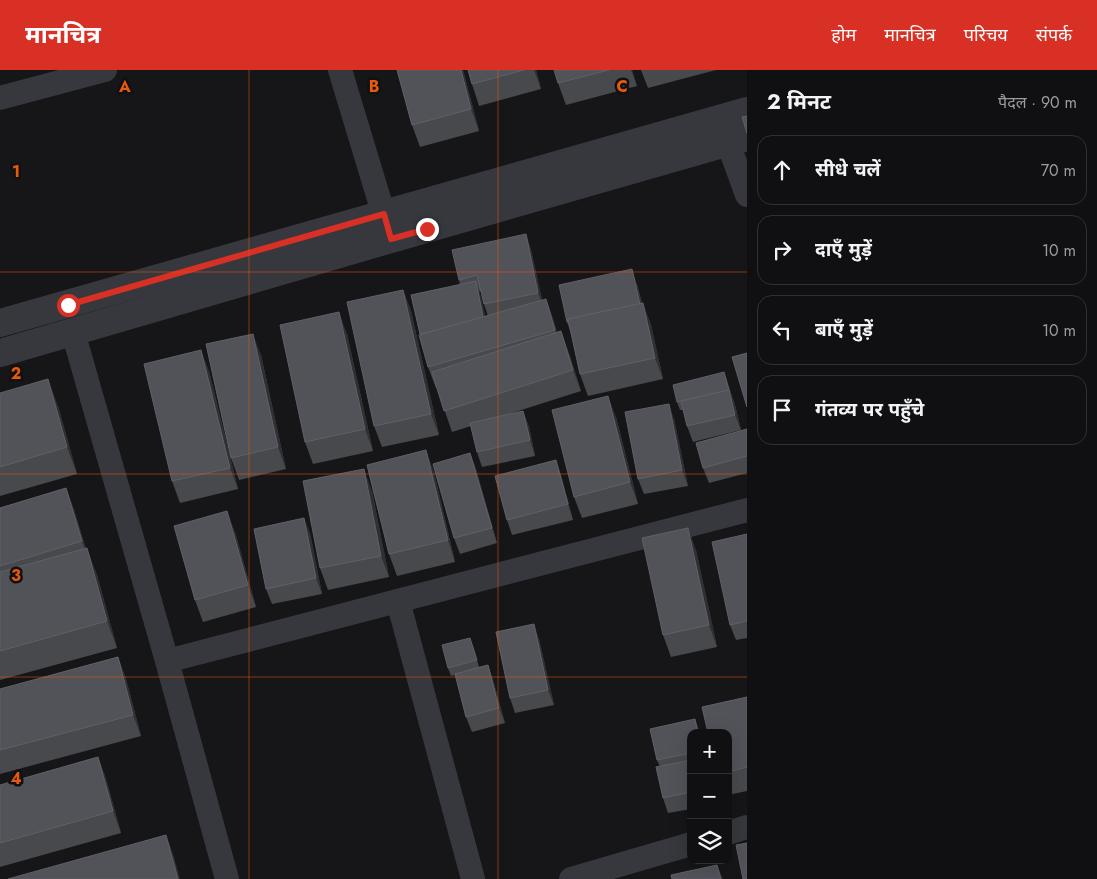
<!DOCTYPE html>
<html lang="hi">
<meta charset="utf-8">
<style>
body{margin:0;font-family:Jost,"Noto Sans Devanagari",sans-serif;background:#19191b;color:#f1f3f6}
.controls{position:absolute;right:15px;bottom:15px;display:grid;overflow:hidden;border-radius:10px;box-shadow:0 5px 20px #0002}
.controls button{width:45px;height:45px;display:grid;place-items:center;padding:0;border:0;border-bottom:1px solid #303032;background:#101012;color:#f1f3f6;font:25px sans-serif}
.stop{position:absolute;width:15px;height:15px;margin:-11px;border:4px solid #d93025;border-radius:50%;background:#fff}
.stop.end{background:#d93025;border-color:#fff;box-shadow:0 1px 5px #0008}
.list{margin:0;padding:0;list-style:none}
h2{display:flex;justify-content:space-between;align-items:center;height:65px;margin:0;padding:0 20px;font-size:21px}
h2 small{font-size:16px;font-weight:400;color:#9c9d9f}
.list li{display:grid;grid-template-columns:32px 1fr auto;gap:15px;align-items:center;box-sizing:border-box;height:70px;margin:0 10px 10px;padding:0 10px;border:1px solid #303032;border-radius:15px}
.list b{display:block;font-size:19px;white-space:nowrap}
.list em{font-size:16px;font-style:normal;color:#9c9d9f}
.icon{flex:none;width:28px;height:28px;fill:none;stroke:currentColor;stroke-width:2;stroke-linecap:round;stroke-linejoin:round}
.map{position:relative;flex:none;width:747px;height:809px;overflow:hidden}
header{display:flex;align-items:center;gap:30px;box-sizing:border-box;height:70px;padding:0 25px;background:#d93025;color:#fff}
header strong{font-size:24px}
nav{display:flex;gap:28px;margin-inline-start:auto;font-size:18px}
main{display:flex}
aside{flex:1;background:#101012}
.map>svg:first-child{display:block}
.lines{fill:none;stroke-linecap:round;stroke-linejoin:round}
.minor{stroke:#37383d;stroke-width:24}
.tertiary{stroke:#37383d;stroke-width:28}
.wall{fill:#47494d;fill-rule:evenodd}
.shaded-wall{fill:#2f3033}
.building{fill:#525359;stroke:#5f6168}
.route{stroke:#d93025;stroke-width:6}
.grid{fill:none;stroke:#e8590c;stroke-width:1;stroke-opacity:0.55}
.grid-label{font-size:16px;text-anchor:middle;font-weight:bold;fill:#e8590c;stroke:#111113;stroke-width:5;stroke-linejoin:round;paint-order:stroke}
</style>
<header>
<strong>मानचित्र</strong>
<nav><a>होम</a><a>मानचित्र</a><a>परिचय</a><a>संपर्क</a></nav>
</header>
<main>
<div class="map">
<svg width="747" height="809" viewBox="0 0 747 809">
<rect width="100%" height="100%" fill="#161618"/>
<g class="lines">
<!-- minor -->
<g class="minor">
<polyline points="340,0 389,162"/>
<polyline points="0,28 105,0"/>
<polyline points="728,73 747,125"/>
<polyline points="73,262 167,591 227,809"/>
<polyline points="398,531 473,809"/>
<polyline points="167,591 747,440"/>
<polyline points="728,763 747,757"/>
<polyline points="571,809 691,774"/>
</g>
<!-- tertiary -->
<g class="tertiary">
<polyline points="0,253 747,41"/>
<polyline points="0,283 391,169 747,67"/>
</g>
</g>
<!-- wall -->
<g class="wall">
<polygon points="397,0 463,0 479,61 420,77 412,55"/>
<polygon points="468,0 536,0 541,19 479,36 472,14"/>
<polygon points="554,0 632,0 637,16 566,35 558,13"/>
<polygon points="641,0 716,0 648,18"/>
<path d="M526,164l5,16 11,50 4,-1 11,33 12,21 12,38 -75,24 17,-4 6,16 6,29 -53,11 -5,-15 -6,-26 -19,6 -15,-44h-1l-8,-21 -17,-72 49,-10 -1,-5zM479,221h2l3,13 4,12h-3z"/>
<polygon points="637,214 642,233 651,255 663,309 588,326 580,304 572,266 567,252"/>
<polygon points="403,220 411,241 439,365 382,377 374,356"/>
<polygon points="347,264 373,381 313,394 305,372"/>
<polygon points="261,285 286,399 239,410 231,388"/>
<polygon points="209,301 238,419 180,433 172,411"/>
<polygon points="724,302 735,335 741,360 693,372 687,356 683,340 680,340 677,332"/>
<polygon points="0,323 58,336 77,404 0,426"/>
<polygon points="616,347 638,434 582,448 574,427"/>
<polygon points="674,349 688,416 644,424 638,409"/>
<polygon points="747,359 747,403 709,413 703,398"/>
<polygon points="470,383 476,399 497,473 460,484 454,468"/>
<polygon points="434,402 455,492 397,506 389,484"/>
<polygon points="561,405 573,450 512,465 507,450"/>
<polygon points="66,418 74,440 86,479 97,505 117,578 0,610 0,438"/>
<polygon points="372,421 389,507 328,520 320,498"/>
<polygon points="235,462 256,537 203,552 195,530"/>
<polygon points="310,463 322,524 272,534 266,519"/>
<polygon points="747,464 747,568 736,570 730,555"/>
<polygon points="696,480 717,577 671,587 663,565"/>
<polygon points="539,569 554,635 515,643 510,628"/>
<polygon points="473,576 479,597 488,595 493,610 505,653 472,662 466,647 455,605 451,606 448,598"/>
<polygon points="118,587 126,609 141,666 0,704 0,619"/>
<polygon points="747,627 747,721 728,725 728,663"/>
<polygon points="695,649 700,663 691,663 691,739 668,743 663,728 660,697 657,690"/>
<polygon points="98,687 106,709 121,763 0,797 0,715"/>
</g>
<!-- shaded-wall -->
<g class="shaded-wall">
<polygon points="461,0 463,0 479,61 471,39"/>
<polygon points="534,0 536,0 541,19"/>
<polygon points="631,0 632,0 637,16"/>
<polygon points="526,164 531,180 544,238 538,223"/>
<polygon points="632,199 637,214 646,252 640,236"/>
<polygon points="476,211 481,227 490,265 484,250"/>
<polygon points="403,220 411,241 439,365 431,344"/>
<polygon points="546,229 554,251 563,282 555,260"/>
<polygon points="643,233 651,255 663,309 655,288"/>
<polygon points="339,242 347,264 373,381 365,359"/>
<polygon points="561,261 569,283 581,321 573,300"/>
<polygon points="253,264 261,285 286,399 278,377"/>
<polygon points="201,280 209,301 238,419 230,398"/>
<polygon points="724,302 735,335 741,360 735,345"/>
<polygon points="48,309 58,336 77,404 67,377"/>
<polygon points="608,326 616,347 638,434 630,412"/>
<polygon points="669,334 674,349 688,416 682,400"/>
<polygon points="523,341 529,357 535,386 530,370"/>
<polygon points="426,380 434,402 455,492 448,470"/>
<polygon points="470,383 476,399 497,473 492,458"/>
<polygon points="556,390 561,405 573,450 568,434"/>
<polygon points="364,399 372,421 389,507 381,486"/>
<polygon points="66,418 74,440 90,493 82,471"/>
<polygon points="227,441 235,462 256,537 248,515"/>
<polygon points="304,448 310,463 322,524 316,508"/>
<polygon points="688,458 696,480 717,577 709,555"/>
<polygon points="87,478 97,505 117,578 107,551"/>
<polygon points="534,554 539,569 554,635 548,620"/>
<polygon points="118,587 126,609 141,666 133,645"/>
<polygon points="488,595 493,610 505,653 499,638"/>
<polygon points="695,649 700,663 698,663"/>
<polygon points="98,687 106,709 121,763 113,741"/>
<polygon points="166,765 174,787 180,809 178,809"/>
<polygon points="717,795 723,809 721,809"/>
</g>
<!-- building -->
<g class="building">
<polygon points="397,0 461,0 471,39 412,55"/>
<polygon points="468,0 524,0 472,14"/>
<polygon points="554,0 609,0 558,13"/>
<polygon points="747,46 747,63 742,47"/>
<polygon points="526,164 538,223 484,234 477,205 459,210 452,180"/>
<polygon points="632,199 640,234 568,249 569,252 567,252 559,215"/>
<polygon points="476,211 483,247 437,260 420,264 411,225"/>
<polygon points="403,220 431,344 374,356 347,232"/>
<polygon points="546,229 555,260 428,297 419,265"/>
<polygon points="643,233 655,288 580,304 568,249"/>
<polygon points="339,242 365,359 305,372 280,255"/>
<polygon points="561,261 573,300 444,341 432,302"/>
<polygon points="253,264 278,377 231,388 206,274"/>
<polygon points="201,280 230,398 172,411 144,294"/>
<polygon points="747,283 747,337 732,287"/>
<polygon points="724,302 729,320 677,332 673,315"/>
<polygon points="48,309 67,377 0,397 0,323"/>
<polygon points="729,320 735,345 687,356 681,331"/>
<polygon points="608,326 630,412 574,427 552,340"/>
<polygon points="669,334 682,400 638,409 625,342"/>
<polygon points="523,341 530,370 477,382 470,353"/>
<polygon points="747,359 747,386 703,398 696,373"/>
<polygon points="426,380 448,470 389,484 367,395"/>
<polygon points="470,383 492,458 454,468 433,394"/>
<polygon points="556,390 568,434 507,450 495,406"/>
<polygon points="364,399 381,486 320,498 303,411"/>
<polygon points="66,418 82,471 0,496 0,438"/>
<polygon points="227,441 248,515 195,530 174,456"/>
<polygon points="304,448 316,508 266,519 254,459"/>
<polygon points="688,458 709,555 663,565 642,468"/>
<polygon points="747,464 747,551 730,555 712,472"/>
<polygon points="87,478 107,551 0,581 0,502"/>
<polygon points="534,554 548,620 510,628 496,562"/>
<polygon points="470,568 477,590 448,598 442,575"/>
<polygon points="118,587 133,645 0,680 0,619"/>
<polygon points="488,595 499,638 466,647 455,604"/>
<polygon points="747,627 747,697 728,702 728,663 708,663 702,637"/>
<polygon points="695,649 698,663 691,663 691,683 657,690 650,659"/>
<polygon points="98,687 113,741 0,773 0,715"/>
<polygon points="691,690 691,722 663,728 656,697"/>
<polygon points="166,765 178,809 8,809"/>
<polygon points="747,773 747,809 743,809 736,775"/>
<polygon points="717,795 721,809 672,809 671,805"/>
</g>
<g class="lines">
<!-- route -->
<polyline class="route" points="68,235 384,144 391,169 427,159"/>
</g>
<!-- grid -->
<path class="grid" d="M249,0v809M498,0v809M0,202h747M0,404h747M0,607h747"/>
<g class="grid-label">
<text x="125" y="22">A</text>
<text x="374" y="22">B</text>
<text x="622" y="22">C</text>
<text x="16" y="107">1</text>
<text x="16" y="309">2</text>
<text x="16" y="511">3</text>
<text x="16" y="714">4</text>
</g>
</svg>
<div class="controls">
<button>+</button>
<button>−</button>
<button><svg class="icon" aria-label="layers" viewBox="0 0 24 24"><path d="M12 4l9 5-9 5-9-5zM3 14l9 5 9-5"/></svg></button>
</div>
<div class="stop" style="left:68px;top:235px"></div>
<div class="stop end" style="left:427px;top:159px"></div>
</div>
<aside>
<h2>2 मिनट<small>पैदल · 90 m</small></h2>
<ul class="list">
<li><svg class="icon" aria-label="ahead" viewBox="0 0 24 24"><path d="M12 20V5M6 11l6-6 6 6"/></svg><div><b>सीधे चलें</b></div><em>70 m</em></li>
<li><svg class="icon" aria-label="right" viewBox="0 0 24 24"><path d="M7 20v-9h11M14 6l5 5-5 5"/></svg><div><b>दाएँ मुड़ें</b></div><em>10 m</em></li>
<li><svg class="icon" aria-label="left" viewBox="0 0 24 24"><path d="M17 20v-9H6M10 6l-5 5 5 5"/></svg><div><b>बाएँ मुड़ें</b></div><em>10 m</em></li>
<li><svg class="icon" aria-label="arrive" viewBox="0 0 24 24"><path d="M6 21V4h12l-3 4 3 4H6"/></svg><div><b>गंतव्य पर पहुँचे</b></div></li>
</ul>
</aside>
</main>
